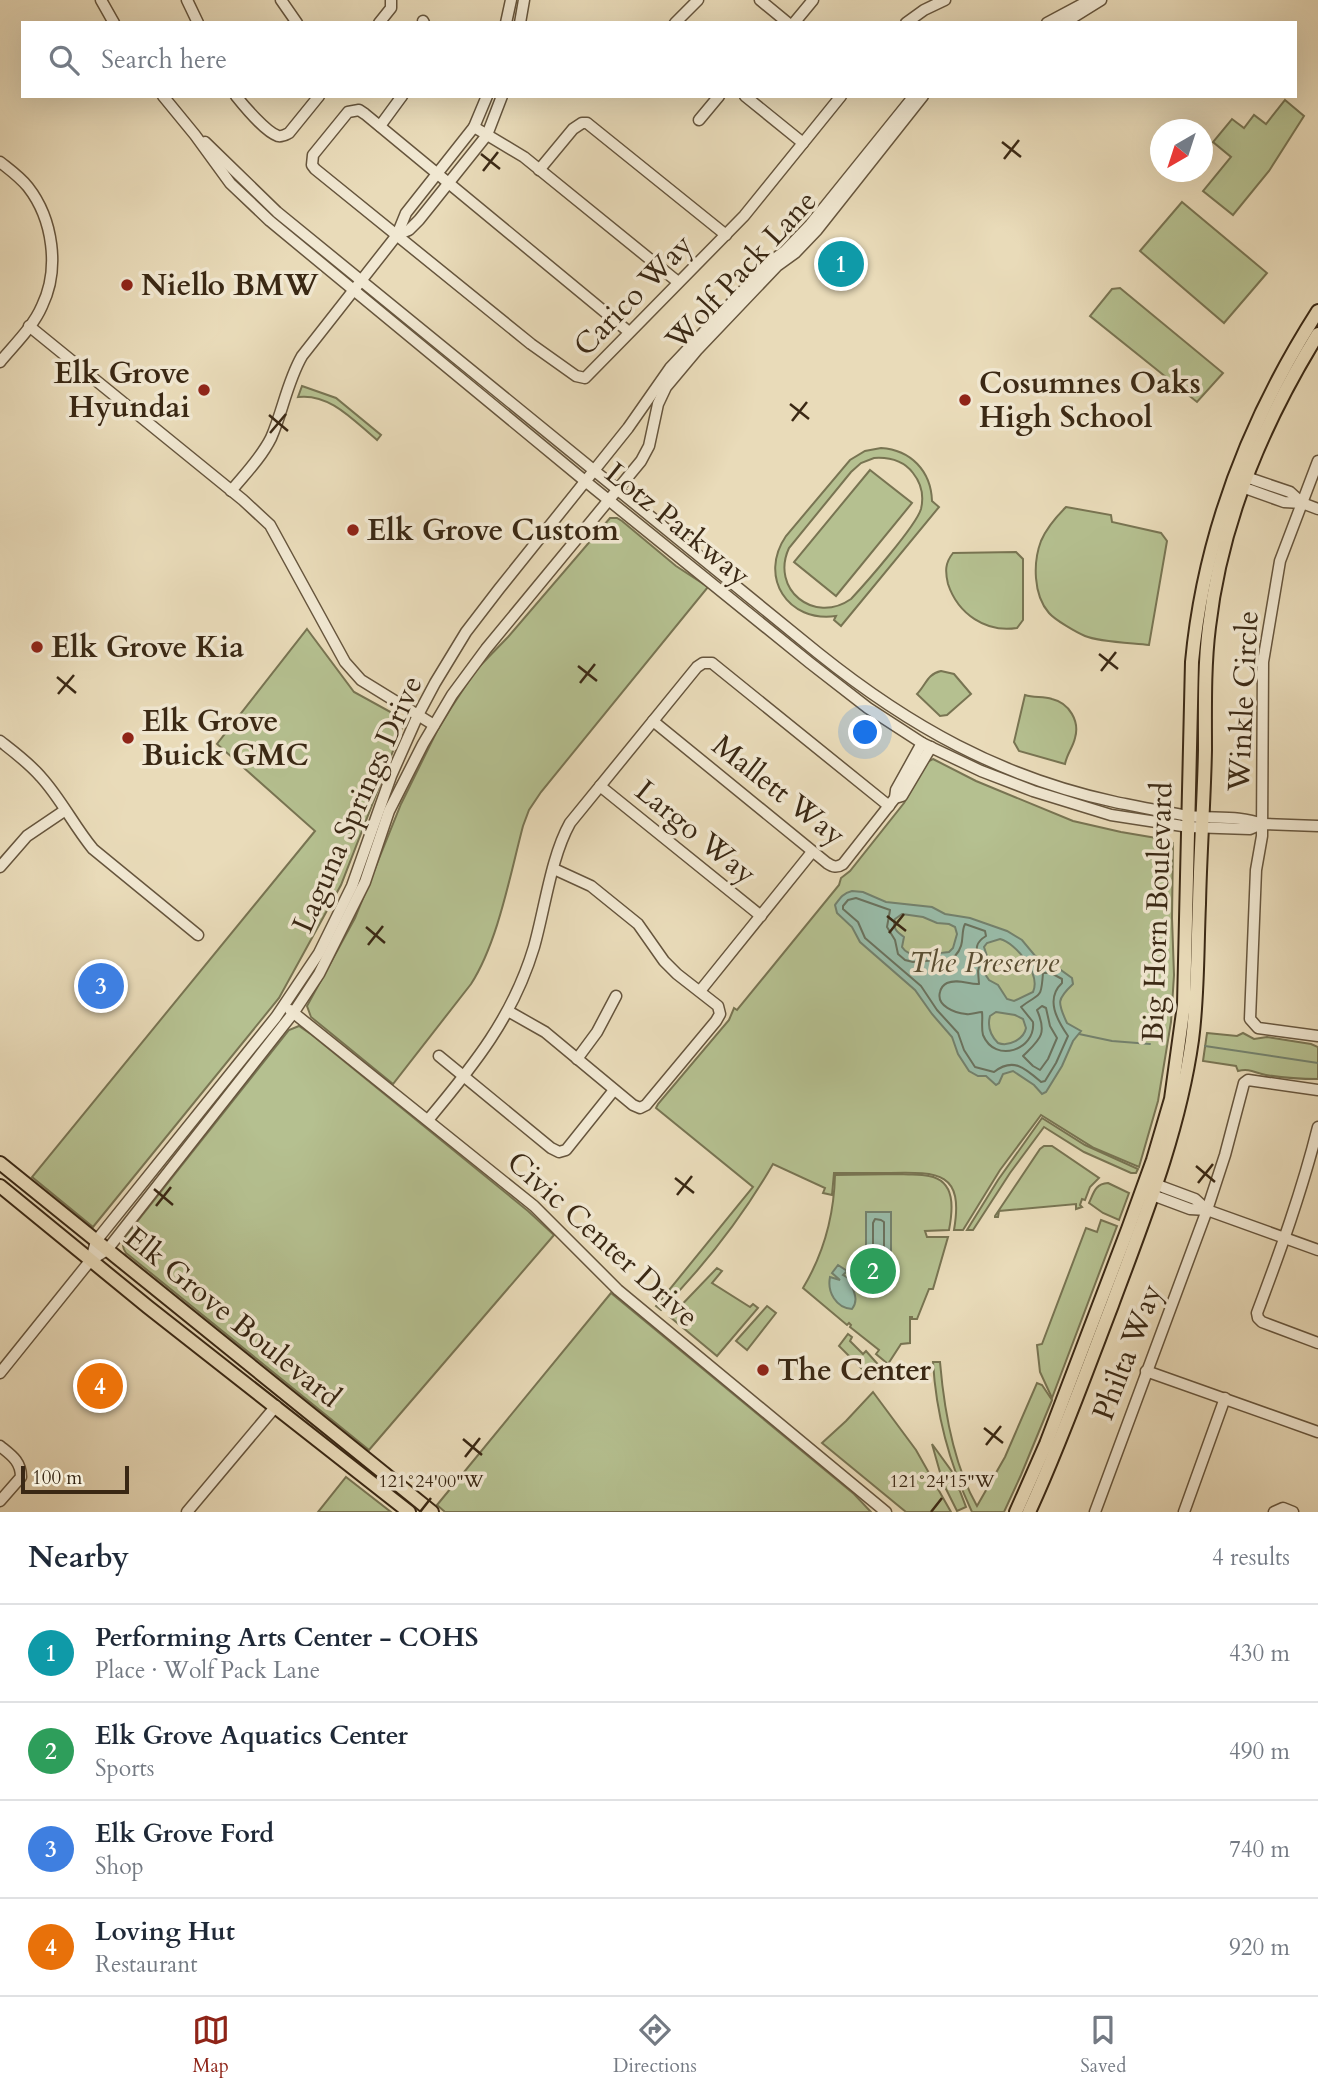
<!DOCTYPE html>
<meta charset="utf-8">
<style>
body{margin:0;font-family:Cardo,serif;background:#f6f6f7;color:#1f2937}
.compass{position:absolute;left:1150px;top:119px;width:63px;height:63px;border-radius:50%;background:#fff;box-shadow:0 7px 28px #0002;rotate:219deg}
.scale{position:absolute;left:21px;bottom:18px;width:108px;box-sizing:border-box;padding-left:7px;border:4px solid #3a2814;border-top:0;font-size:19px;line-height:24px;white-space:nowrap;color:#3a2814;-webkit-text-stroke:5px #f1e8d2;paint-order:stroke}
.you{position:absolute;left:866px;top:733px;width:24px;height:24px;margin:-18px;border:5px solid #fff;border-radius:50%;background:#1a73e8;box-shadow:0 0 0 10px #1a73e833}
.badge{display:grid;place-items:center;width:46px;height:46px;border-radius:50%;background:#8f2418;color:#fff;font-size:23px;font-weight:700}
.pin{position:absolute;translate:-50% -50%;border:4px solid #fff;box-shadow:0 2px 7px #0006}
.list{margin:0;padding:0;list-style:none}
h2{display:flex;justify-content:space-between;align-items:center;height:91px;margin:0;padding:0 28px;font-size:30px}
h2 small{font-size:23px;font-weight:400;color:#747a83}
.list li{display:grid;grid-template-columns:46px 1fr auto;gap:21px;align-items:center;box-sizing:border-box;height:98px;padding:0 28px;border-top:2px solid #e0e1e3}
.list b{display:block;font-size:26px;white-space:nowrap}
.list p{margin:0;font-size:23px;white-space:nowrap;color:#747a83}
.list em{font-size:23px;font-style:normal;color:#747a83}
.icon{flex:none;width:38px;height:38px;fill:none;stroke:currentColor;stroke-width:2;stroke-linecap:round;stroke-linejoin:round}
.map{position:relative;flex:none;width:1318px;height:1512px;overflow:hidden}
.search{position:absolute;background:#fff;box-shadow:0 7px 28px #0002;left:21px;right:21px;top:21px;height:77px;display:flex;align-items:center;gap:18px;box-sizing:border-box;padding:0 24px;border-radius:0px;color:#747a83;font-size:26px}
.sheet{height:483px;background:#fff}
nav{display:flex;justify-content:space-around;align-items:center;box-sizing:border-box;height:98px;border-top:2px solid #e0e1e3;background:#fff;font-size:19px;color:#747a83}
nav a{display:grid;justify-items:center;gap:4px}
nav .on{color:#8f2418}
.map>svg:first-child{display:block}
.green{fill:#b5c090;stroke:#787452;stroke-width:2;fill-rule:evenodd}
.water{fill:#99bca9;stroke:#73816d;stroke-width:2;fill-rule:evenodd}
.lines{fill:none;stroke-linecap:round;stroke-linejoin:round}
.shore{stroke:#6a725e;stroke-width:2}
.stream{stroke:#73816d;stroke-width:2}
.minor-casing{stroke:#66553d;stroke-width:13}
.major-casing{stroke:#3a2814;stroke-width:16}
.minor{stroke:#f1e8d2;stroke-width:10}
.major{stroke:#e9dbb9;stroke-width:12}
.ticks{fill:none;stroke:#3a2814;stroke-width:2.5}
.poi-dot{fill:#8f2418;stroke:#f1e8d2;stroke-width:2.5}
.labels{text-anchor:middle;stroke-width:7;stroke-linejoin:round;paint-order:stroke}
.street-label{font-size:30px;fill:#3a2814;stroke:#f1e8d2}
.poi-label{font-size:30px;font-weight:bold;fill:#3a2814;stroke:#f1e8d2;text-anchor:start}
.park-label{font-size:30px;font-style:italic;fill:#594e33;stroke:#f1e8d2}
.ticks-label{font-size:18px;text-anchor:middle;fill:#3a2814;stroke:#f1e8d2;stroke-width:7;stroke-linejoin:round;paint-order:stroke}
</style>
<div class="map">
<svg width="1318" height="1512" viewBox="0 0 1318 1512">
<rect width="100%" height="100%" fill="#e9dbb9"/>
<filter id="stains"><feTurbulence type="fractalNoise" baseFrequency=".00286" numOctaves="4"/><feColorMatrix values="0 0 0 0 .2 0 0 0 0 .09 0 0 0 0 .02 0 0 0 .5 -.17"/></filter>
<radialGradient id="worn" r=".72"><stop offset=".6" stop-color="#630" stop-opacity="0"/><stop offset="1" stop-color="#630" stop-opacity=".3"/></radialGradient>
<!-- green -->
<g class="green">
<polygon points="1285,100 1304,116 1269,171 1233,215 1203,191 1231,157 1213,142 1232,119 1244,128 1254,115 1266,124"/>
<polygon points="1182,202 1267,273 1224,323 1140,251"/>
<polygon points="1120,288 1223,373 1197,402 1090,316 1112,289"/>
<path d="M302,386l34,12 45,37 -4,5c-23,-19 -47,-47 -79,-43z"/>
<path d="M881,448c30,2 50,23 51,53l7,6 -98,119 -7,-6 2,-4c-48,7 -78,-39 -50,-80l64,-76 15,-9zM874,458c15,-1 29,2 39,15 8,10 11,23 8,36 -5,17 -56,75 -70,90 -37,26 -81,-10 -62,-51l62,-76 10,-9z"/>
<polygon points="870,470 912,503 836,596 794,562"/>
<path d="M1066,507l45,8 1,7 49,11 6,8 -18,104c-17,-2 -50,-3 -64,-9 -9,-4 -30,-16 -36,-23 -16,-18 -16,-51 -8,-72 6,-14 15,-24 25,-34z"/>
<path d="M610,518h7l5,3 54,45 32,21 -167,205 -12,18 -6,16c-13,49 -25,116 -52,158l-78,100 -82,-67 -4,-11 48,-88 46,-114 36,-73 14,-23 25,-38 32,-33z"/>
<path d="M1016,552l7,7v61l-6,8c-31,5 -59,-14 -69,-44 -3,-13 -3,-21 5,-31z"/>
<polygon points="307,629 354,692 405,720 341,885 279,998 93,1227 32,1177 315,831 217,744"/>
<path d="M941,671l13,3 17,20 -24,21 -7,1 -23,-22c9,-9 10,-20 24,-23z"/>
<path d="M1025,695c9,3 18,1 27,4 17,4 28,22 23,39 -2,9 -8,16 -10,26l-46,-13 -5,-9z"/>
<path d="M933,759l43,22 97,40 48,11 47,8 5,3 -1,75 2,57 -3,47 -13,79 -19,66 -45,-19 -53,-33 -41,55 -37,60h-9c10,-58 -15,-58 -64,-57 -19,0 -37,0 -56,0l-2,22 -9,-2 2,-5 -52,-24c-31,54 -68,101 -112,146l-5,-4 97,-119 -97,-79 2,-4 71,-84 5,-12 3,2 102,-125 2,-7 9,-7 54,-68 23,-41z"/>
<path d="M299,1026l13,9 216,176 26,24 -185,215 -243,-197c-4,-6 -4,-10 -1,-16l164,-207z"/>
<path d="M1207,1033l30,3 6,-3 11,6 13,-2 44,7 7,3v32c-17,0 -34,-1 -52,-4 -11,-2 -16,-7 -28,-4l-2,-5 -33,-5z"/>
<polygon points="1042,1118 1085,1145 1138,1169 1136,1173 1131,1173 1084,1152 1044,1127 1010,1173 973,1230 967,1230 998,1180"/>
<polygon points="1044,1146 1052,1146 1099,1178 1090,1187 1085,1200 1082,1199 1080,1205 1082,1207 1076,1209 1076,1204 999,1211 998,1217 995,1217 995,1216 1040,1149"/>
<path d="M902,1174c7,1 18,0 27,2 27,5 24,33 20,54l-24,1 2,6h21l-15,52h-4l-12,30h-5v-2h-2v26l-9,1 -13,20 -12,-10 3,-4 -29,-23 1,-2 -2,-2 -2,2 -44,-37c21,-35 31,-72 32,-113z"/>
<path d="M1108,1183l21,10 -10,27 -16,-7 -14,-10c5,-11 6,-19 19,-20z"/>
<polygon points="1101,1220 1117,1226 1052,1398 1040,1372 1037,1345 1042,1344 1086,1228 1097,1232"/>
<polygon points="717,1268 722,1271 712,1283 750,1307 753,1304 758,1308 717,1356 670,1317"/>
<polygon points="611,1293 854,1494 871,1512 445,1512 437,1505"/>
<polygon points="767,1306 776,1313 747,1350 736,1341"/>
<polygon points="848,1334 852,1337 850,1341 863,1354 866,1351 883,1370 874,1381 839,1346"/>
<path d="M933,1362h7c4,47 13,102 37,144l28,-49 32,-74 5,2 10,15 -31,75 -17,37h-32c-22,-47 -36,-98 -39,-150z"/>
<polygon points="873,1392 916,1450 951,1512 906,1512 822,1443 846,1421"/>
<polygon points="932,1444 953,1473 966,1507 957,1511 943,1483"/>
<polygon points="346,1477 391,1512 318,1512"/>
</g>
<!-- water -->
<g class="water">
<path d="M852,891l11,1 23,10 46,5 13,7 25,4 37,13 15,9 19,23 17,5 14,10 1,6c-16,15 -16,18 -6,39l14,8 -8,10 -11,25 -16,26 -4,2 -8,-9 -21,-14 -10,3 -4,9 -3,2 -10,-9h-8l-9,-5 -11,-17 -6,-17 -20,-23 -17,-24 -55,-48 -8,-15 -15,-14 -2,-8c5,-7 8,-12 17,-14zM902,914l21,3 14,6 12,1 6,3 2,7 -4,14 -4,4c-15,1 -38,9 -47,-5l2,-10c-7,-5 -12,-9 -9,-18zM1000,939c16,4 41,35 33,53l-19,9 -7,-2 -9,-14 -9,-5 -4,-6 3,-15 -4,-12 3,-4zM996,1012l19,3 8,4 3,9c-2,11 -17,19 -28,15 -8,-8 -11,-16 -8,-27z"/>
<polygon points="866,1212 891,1212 891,1267 859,1267 859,1262 866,1262"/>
<path d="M838,1265l9,6 -4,4 7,4c2,11 10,20 2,30 -16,-1 -25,-17 -22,-32l10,3 -8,-7z"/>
</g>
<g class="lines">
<!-- shore -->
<g class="shore">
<path d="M856,898l34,12 -3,17 8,13 3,14 7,6 8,2 36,-3 6,-3c11,-12 5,-22 10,-32l20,7 1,5c-10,6 -12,13 -5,23l-3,12 1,13c-9,1 -21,-6 -32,-1 -4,2 -6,5 -7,9 -4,14 15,21 26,22 6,1 11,-2 16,-2 1,7 -1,15 1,23 12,29 53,15 50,-13l-12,-15c19,-15 20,-6 22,-34h8l11,6v4c-17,16 -5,37 6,53l-12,27 -11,18 -4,1c-16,-14 -28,-25 -47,-10l-19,-5 -11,-17 -6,-17 -21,-23 -16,-24 -56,-48 -7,-16 -15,-13v-3l5,-6z"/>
<path d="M1042,1006l4,2 4,18 7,12 -9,21 -8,11 -7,-4 -10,-10c16,-16 25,-21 14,-46z"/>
<polygon points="875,1219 881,1220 884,1222 884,1257 881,1260 875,1260 873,1257 873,1223"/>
</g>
<!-- stream -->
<g class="stream">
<polyline points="1079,1034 1112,1041 1150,1044"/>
<polyline points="1205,1046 1318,1063"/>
</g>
<!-- minor casing -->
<g class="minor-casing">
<g id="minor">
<polyline points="101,0 114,23"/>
<polyline points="187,0 198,23"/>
<polyline points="281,0 297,23"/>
<polyline points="760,0 788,23"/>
<polyline points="423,21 424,23"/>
<polyline points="379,23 391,8 391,0"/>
<polyline points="506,23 511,0"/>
<polyline points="520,23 524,0"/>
<polyline points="675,23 698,0"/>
<polyline points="794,23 813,0"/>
<polyline points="906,23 924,10 945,0"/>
<polyline points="1047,23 1090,0"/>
<polyline points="1064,23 1101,0"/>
<polyline points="163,96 195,135 230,183 270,221 585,481 810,663 868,708 922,743 981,771 1033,791 1111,815 1189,827 1250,829 1262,824 1318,826"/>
<path d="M236,96c8,10 30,36 42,40 4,1 7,-1 11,-3l30,-37"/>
<polyline points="745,96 803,143"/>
<polyline points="699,120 719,96"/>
<polyline points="380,126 402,96"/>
<polyline points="474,127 524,157 678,282"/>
<path d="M205,142l72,70 541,441c91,73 182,124 297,149 25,5 49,10 74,14 24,3 50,-1 73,8"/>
<path d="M0,162c10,8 20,15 28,25 25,32 32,82 14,119 -9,21 -28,39 -42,56"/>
<polyline points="539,170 573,129 582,123 587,123 726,235"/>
<polyline points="397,235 409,230 419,220 487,135 502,96"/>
<polyline points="29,326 243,500 270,525 345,662 361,680 434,725"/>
<polyline points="629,332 365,114 359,110 348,112 313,155 312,165 315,169 531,344 576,376 585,378 744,216 841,96"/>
<polyline points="1318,461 1280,561 1263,662 1262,836 1256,870 1250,1019 1258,1028 1318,1036"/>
<polyline points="1246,477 1290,492 1302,503"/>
<polyline points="1242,487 1284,502 1302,503 1318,509"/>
<path d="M231,491c14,-17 30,-33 40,-53 12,-27 16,-56 31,-82l95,-121 9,-22 68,-86 13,-31"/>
<path d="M653,721l174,142c6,4 10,5 16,1l52,-66 7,-2 29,-49"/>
<path d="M0,741c14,11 29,22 41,36 20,22 33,49 52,72l105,86"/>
<polyline points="600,786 761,916"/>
<polyline points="895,798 896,790 922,743"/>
<polyline points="0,867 27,836 64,811"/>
<polyline points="700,991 812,852"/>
<polyline points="290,1010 534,1206 618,1290 886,1512"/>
<polyline points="508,1011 545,1032 633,1105 640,1108 646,1105 716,1021 720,1014 718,1006 677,974 664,961 638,924 591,886 554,869"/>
<polyline points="439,1056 551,1148 559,1152 566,1150 614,1090"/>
<polyline points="577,1059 597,1032 616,996"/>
<path d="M428,1120c46,-55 85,-103 106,-173 11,-39 17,-90 36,-124l127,-156 6,-4h9l177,143"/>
<path d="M1318,1127c-16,64 -38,125 -61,186l1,5 4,4 56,21"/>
<polyline points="1152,1183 1195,1199 1207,1210"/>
<polyline points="1147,1193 1190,1209 1207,1210 1318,1250"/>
<polyline points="91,1260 96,1241 276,1017 319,953 352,886 391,776 418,715 435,683 466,632 499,589 628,428 670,368 769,263 785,251 810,225 914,96"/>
<polyline points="1146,1371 1318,1432"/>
<polyline points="0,1373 86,1266 91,1260 107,1250 294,1012 319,974 365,882 389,811 423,744 452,695 486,649 641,461 649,446 658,404 666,387 697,350 777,266 795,253 817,230 923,96"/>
<path d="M0,1446c11,9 21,15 21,31l-21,24"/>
<polyline points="187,1512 276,1406"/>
<polyline points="1095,1512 1207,1210 1225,1155 1244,1083 1248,1080 1318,1090"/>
<polyline points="1184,1512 1225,1398"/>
<polyline points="1274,1512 1283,1508 1293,1512"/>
</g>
</g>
<!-- major casing -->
<g class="major-casing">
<g id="major">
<polyline points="0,1163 432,1512"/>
<polyline points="0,1186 148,1307 409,1512"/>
<path d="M1016,1512l30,-68 82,-215 25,-69 18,-61 13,-94 8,-343c12,-128 57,-243 126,-351"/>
<path d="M1029,1512c31,-67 56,-137 83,-207 32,-86 67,-172 80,-265 6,-45 5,-91 7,-136 1,-51 5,-103 6,-154 0,-41 -1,-83 4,-123 12,-105 54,-204 109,-293"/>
</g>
</g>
<!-- minor -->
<use href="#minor" class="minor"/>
<!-- major -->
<use href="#major" class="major"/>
</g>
<!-- ticks -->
<path class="ticks" d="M1002,142l19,15M481,154l19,15M1004,159l15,-19M483,171l15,-19M790,404l19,15M269,415l19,16M792,421l15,-19M270,433l16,-19M1099,654l19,15M578,666l19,15M1101,671l15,-19M57,677l19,16M580,683l15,-19M58,694l16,-19M887,916l19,15M366,927l19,16M889,933l15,-19M368,945l15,-19M1196,1166l19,16M675,1178l19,15M1198,1183l15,-19M154,1189l19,16M677,1195l15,-19M156,1206l15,-19M984,1428l19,15M463,1439l19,16M986,1445l15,-19M465,1457l15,-19M420,1512l11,-14M931,1512l11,-14"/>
<!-- markers -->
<g class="poi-dot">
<circle cx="127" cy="285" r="7"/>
<circle cx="204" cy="390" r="7"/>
<circle cx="965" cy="400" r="7"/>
<circle cx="353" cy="530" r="7"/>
<circle cx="37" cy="647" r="7"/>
<circle cx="128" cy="738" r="7"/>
<circle cx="763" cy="1370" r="7"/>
</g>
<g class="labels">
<!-- street labels -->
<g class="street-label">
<text transform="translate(741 270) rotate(-47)" y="10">Wolf Pack Lane</text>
<text transform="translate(633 295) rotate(-46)" y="10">Carico Way</text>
<text transform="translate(678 524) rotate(39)" y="10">Lotz Parkway</text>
<text transform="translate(1243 701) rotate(-87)" y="10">Winkle Circle</text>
<text transform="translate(779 790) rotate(38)" y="10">Mallett Way</text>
<text transform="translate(357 804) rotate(-66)" y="10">Laguna Springs Drive</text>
<text transform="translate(696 832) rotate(39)" y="10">Largo Way</text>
<text transform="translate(1157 912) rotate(-88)" y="10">Big Horn Boulevard</text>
<text transform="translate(603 1239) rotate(42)" y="10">Civic Center Drive</text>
<text transform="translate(233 1317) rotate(39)" y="10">Elk Grove Boulevard</text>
<text transform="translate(1127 1352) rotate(-69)" y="10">Philta Way</text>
</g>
<!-- poi labels -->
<g class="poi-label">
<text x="141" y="295">Niello BMW</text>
<text x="190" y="383" text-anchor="end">Elk Grove<tspan x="190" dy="34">Hyundai</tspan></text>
<text x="979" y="393">Cosumnes Oaks<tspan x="979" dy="34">High School</tspan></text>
<text x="367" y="540">Elk Grove Custom</text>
<text x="51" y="657">Elk Grove Kia</text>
<text x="142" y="731">Elk Grove<tspan x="142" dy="34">Buick GMC</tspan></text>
<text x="777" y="1380">The Center</text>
</g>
<!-- park labels -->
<g class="park-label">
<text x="984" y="972">The Preserve</text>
</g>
</g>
<g class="ticks-label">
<text x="431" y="1487">121°24'00"W</text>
<text x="942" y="1487">121°24'15"W</text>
</g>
<rect width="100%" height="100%" filter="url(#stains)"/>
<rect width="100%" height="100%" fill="url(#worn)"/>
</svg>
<svg class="compass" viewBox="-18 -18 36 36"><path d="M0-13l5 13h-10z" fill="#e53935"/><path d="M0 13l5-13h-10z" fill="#747a83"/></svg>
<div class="scale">100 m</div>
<div class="you"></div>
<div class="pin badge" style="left:841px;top:264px;background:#0f9aa8">1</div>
<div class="pin badge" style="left:873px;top:1271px;background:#2e9e5b">2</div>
<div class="pin badge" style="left:101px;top:986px;background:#3f7fe0">3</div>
<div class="pin badge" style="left:100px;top:1386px;background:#e8710a">4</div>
<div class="search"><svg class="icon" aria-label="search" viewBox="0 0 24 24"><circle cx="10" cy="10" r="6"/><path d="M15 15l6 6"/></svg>Search here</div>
</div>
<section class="sheet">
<h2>Nearby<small>4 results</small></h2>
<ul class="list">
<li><span class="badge" style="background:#0f9aa8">1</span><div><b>Performing Arts Center - COHS</b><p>Place · Wolf Pack Lane</p></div><em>430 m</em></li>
<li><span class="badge" style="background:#2e9e5b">2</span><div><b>Elk Grove Aquatics Center</b><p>Sports</p></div><em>490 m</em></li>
<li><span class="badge" style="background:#3f7fe0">3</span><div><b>Elk Grove Ford</b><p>Shop</p></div><em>740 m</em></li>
<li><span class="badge" style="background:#e8710a">4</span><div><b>Loving Hut</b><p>Restaurant</p></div><em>920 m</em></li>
</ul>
</section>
<nav>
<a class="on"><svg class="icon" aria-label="map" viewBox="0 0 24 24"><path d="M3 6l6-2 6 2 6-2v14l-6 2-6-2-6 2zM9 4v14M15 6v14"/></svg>Map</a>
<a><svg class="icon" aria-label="directions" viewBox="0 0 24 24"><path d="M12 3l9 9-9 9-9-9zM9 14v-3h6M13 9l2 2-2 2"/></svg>Directions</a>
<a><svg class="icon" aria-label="saved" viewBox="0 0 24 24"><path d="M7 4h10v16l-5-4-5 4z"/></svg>Saved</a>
</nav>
